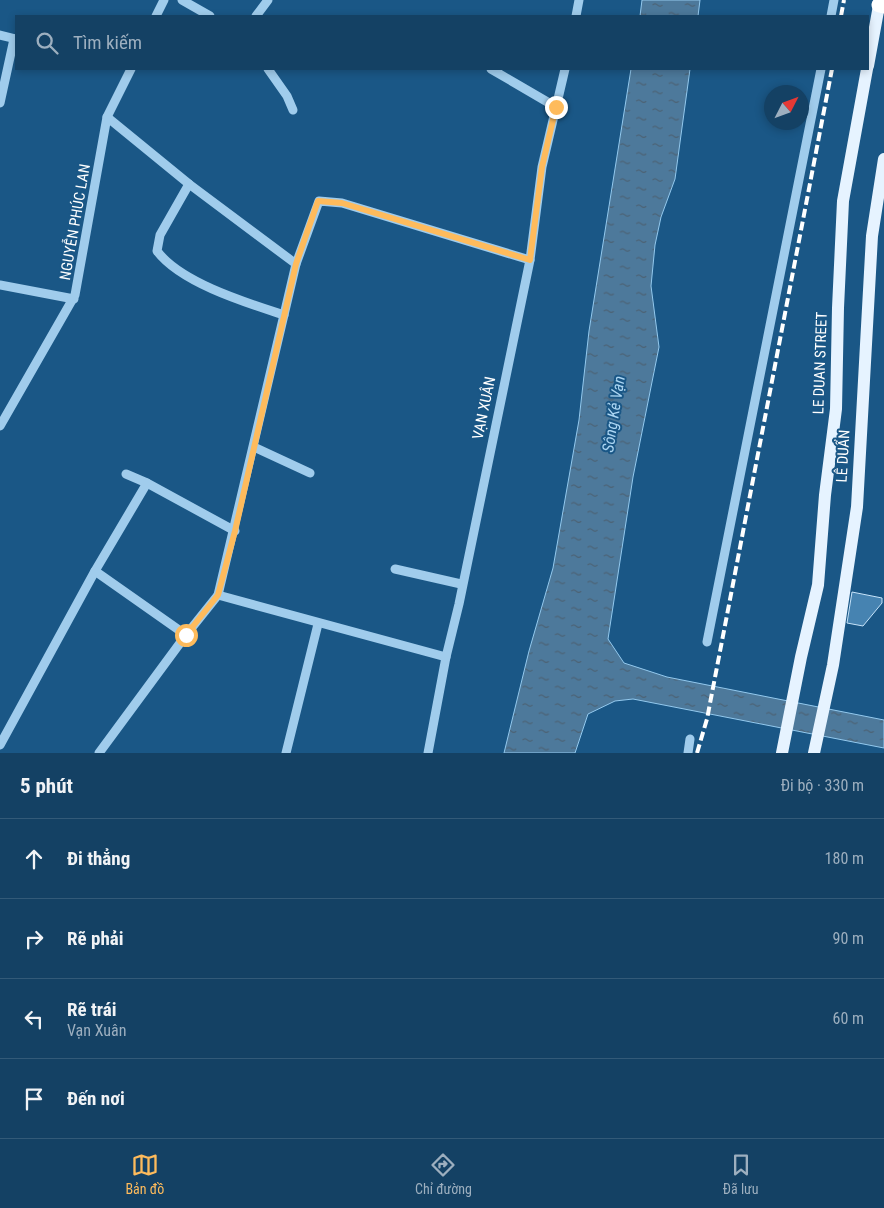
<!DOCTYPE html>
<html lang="vi">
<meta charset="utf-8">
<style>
body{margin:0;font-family:"Roboto Condensed",sans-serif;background:#214c6d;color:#f1f3f6}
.compass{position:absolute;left:764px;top:85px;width:45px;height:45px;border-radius:50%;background:#144164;box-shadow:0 2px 8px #0003;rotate:48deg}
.stop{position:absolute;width:15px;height:15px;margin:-11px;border:4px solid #febb5c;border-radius:50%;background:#fff}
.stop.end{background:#febb5c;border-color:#fff;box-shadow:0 1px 5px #0008}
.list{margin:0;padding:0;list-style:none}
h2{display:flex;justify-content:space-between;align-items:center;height:65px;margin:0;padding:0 20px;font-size:21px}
h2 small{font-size:16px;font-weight:400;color:#9dafbf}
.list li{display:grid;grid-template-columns:32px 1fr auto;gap:15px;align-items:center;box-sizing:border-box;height:80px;padding:0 20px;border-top:1px solid #335a78}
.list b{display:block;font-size:19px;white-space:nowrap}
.list p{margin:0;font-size:16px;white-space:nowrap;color:#9dafbf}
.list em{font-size:16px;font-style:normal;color:#9dafbf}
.icon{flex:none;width:28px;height:28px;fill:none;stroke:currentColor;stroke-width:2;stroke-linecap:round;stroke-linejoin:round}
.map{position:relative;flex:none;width:884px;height:753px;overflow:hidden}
.search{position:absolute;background:#144164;box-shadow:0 2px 8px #0003;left:15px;right:15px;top:15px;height:55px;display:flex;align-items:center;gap:12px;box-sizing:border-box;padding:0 18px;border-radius:0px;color:#9dafbf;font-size:19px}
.sheet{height:385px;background:#144164}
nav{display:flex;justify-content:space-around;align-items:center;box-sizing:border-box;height:70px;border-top:1px solid #335a78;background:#144164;font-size:14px;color:#9dafbf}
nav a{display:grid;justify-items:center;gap:2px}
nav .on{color:#febb5c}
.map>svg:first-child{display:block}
.water{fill:url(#water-ripples);stroke:#93c9ee}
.building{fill:#4683b1;stroke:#c6e3f9}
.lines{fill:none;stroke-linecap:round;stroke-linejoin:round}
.minor{stroke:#a0ccec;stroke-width:9}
.major{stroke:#e6f3ff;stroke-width:12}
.highway{stroke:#fff;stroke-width:15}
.rail{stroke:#fff;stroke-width:4;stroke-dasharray:9 4;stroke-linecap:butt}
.route{stroke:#febb5c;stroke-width:6}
.labels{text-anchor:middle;stroke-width:4;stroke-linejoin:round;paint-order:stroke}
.street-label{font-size:15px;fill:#fff;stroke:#1a5786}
.water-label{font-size:16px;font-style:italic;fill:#acd6f3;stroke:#1a5786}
</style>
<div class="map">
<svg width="884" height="753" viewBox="0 0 884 753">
<defs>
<pattern id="water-ripples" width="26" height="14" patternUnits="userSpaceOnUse" patternTransform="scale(1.25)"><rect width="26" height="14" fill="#4d799b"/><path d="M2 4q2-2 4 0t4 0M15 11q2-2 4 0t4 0" fill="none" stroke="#4c6274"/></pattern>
</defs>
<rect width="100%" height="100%" fill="#1a5786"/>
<!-- water -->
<g class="water">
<polygon points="642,0 700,0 698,16 640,16"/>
<polygon points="631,69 690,69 675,179 661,217 655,245 651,286 659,347 633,477 608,639 624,663 667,677 884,720 884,748 633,699 615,701 588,714 575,753 504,753 529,651 553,568 579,420 589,331"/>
</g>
<!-- building -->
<polygon class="building" points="852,592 882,598 882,603 863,626 847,623"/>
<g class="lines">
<!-- minor -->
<g class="minor">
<polyline points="182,0 210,16"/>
<polyline points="156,16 164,0"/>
<polyline points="256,16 268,0"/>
<polyline points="576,16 579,0"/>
<polyline points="831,16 834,0"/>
<polyline points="0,35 16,39"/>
<polyline points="268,69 287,96 293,110"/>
<polyline points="491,69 556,107"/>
<polyline points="0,103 14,39"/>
<polyline points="107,117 189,184 296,264"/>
<path d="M189,184l-29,51 -3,16c24,32 90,52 127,64"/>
<polyline points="0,285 74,299"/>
<polyline points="0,426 75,295 107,117 131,69"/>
<polyline points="254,447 310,473"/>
<polyline points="126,474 147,483 235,531"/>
<polyline points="395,569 461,584"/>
<polyline points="95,571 186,635"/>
<polyline points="218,595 446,657"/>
<polyline points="707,642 821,69"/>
<polyline points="0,745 95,571 147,483"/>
<polyline points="99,753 186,635 218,595 296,264 319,201 342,203 530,260"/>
<polyline points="286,753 318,624"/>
<polyline points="428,753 446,657 459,604 530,260 542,167 565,69"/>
<polyline points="688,753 690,739"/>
</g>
<!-- major -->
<g class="major">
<polyline points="868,66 880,0"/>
<polyline points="782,753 801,657 818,585 825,495 836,409 838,308 843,201 867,69"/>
<polyline points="814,753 833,665 857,507 872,236 884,159"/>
</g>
<!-- highway -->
<polyline class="highway" points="879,5 884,6"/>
<!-- rail -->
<g class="rail">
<polyline points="841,16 844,0"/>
<polyline points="697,753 707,719 832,69"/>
</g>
</g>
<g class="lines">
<!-- route -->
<polyline class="route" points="186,635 218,595 235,531 296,264 318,201 342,203 530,260 542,167 556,107"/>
</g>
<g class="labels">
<!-- street labels -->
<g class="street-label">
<text transform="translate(75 222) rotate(-80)" y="5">NGUYỄN PHÚC LAN</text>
<text transform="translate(820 363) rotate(-88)" y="5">LE DUAN STREET</text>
<text transform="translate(484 408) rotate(-78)" y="5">VẠN XUÂN</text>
<text transform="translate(843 456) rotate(-87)" y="5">LÊ DUẨN</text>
</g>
<!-- water labels -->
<g class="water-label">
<text transform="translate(613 414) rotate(-81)" y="6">Sông Kẻ Vạn</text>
</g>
</g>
</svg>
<svg class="compass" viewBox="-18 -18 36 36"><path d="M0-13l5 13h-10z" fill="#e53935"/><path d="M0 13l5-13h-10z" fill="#9dafbf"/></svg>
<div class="stop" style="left:186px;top:635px"></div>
<div class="stop end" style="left:556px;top:107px"></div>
<div class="search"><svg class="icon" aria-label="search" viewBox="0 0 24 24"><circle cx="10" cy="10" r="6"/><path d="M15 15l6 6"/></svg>Tìm kiếm</div>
</div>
<section class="sheet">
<h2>5 phút<small>Đi bộ · 330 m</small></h2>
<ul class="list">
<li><svg class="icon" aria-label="ahead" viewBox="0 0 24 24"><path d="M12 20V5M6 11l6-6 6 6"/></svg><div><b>Đi thẳng</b></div><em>180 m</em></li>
<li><svg class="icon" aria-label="right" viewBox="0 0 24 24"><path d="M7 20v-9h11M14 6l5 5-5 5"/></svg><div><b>Rẽ phải</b></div><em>90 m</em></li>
<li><svg class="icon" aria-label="left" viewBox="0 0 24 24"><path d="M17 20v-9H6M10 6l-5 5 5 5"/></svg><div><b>Rẽ trái</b><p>Vạn Xuân</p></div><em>60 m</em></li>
<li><svg class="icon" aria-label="arrive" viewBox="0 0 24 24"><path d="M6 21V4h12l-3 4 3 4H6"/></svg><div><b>Đến nơi</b></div></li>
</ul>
</section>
<nav>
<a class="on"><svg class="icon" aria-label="map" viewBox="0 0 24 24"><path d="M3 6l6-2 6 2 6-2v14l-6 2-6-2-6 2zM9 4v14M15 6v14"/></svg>Bản đồ</a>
<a><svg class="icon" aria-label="directions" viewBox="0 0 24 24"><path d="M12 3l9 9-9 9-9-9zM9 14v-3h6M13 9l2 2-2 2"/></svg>Chỉ đường</a>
<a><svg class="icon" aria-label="saved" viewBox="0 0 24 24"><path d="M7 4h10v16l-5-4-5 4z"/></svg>Đã lưu</a>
</nav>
